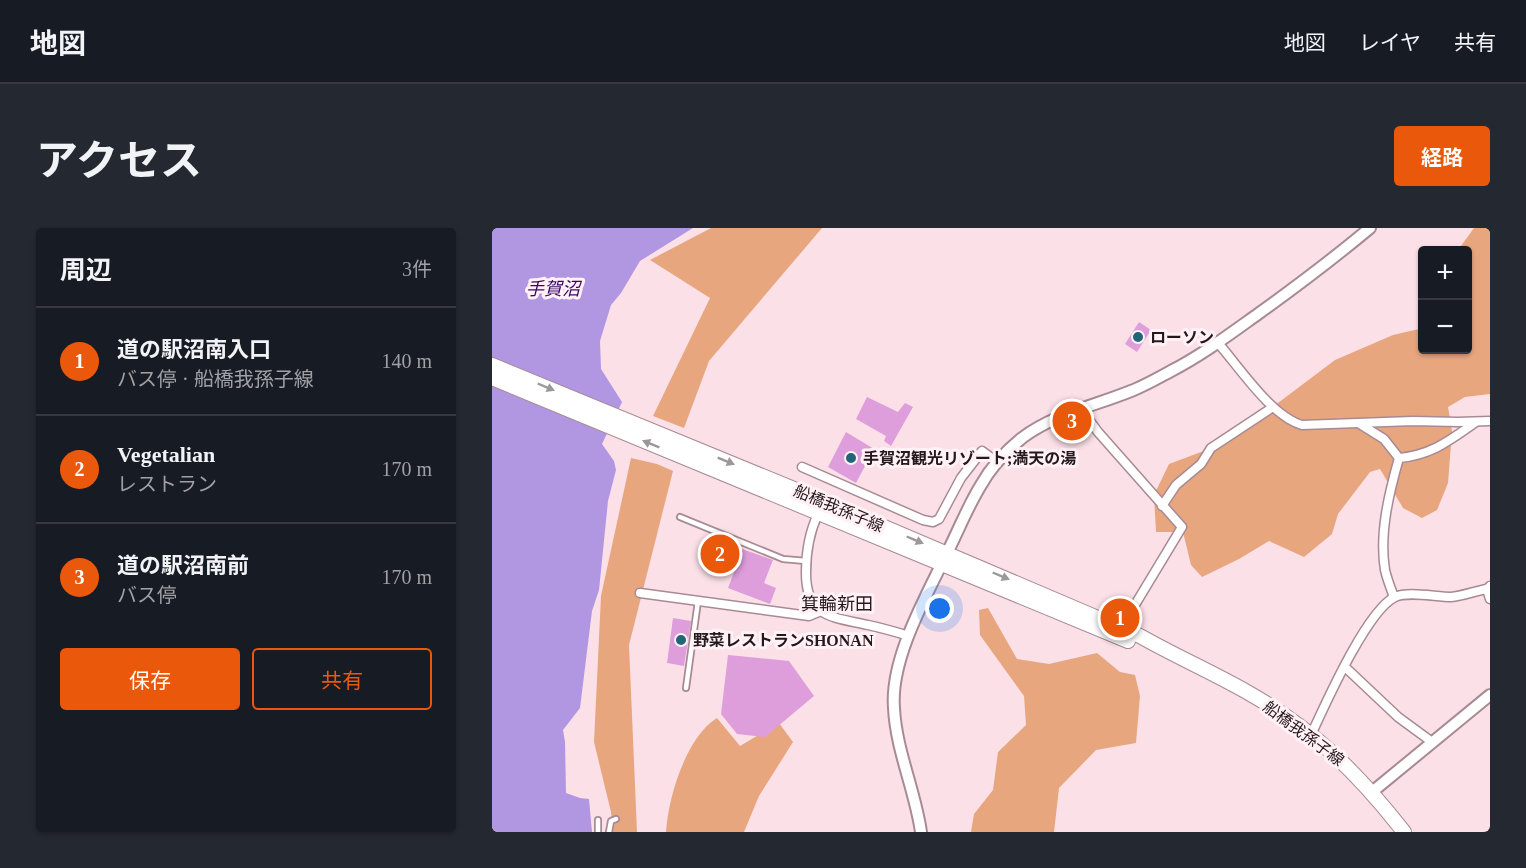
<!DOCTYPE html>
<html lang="ja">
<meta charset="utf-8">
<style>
body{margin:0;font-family:"Times New Roman","Noto Sans JP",serif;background:#242831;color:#f1f3f6}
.controls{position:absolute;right:18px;top:18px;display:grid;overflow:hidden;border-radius:6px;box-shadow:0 2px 4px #0004}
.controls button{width:54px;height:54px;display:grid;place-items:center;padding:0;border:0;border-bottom:2px solid #363941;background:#171b24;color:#f1f3f6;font:30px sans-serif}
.you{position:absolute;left:448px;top:381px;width:21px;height:21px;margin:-15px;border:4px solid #fff;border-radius:50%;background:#1a73e8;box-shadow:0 0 0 9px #1a73e833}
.badge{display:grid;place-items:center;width:39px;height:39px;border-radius:50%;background:#ea580c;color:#fff;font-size:20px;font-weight:700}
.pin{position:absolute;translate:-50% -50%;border:3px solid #fff;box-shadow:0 2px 6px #0006}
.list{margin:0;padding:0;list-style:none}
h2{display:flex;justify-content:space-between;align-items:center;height:78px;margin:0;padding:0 24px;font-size:26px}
h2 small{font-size:20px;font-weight:400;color:#9ea1a6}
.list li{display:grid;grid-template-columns:39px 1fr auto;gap:18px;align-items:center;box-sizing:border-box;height:108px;padding:0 24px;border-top:2px solid #363941}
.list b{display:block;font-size:22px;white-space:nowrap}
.list p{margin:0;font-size:20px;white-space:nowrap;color:#9ea1a6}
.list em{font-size:20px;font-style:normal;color:#9ea1a6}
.actions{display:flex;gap:12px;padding:18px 24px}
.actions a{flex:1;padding:14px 0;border:2px solid #ea580c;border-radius:6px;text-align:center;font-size:21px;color:#ea580c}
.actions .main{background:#ea580c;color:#fff}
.map{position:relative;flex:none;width:998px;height:604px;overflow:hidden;border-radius:6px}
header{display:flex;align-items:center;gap:36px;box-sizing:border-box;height:84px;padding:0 30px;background:#171b24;border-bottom:2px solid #363941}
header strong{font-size:28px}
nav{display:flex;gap:33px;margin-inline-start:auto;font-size:21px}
.intro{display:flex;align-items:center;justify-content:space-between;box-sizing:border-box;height:144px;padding:0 36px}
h1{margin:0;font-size:42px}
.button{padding:15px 27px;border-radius:6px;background:#ea580c;color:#fff;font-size:21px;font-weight:700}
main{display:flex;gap:36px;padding:0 36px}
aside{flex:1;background:#171b24;border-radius:6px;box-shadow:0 2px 4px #0004}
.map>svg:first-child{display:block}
.green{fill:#e8a67e}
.water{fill:#b196e2}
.building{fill:#de9edb}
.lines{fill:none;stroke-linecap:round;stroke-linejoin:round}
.service-casing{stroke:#a88a94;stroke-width:8}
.minor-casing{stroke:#a88a94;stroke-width:11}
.tertiary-casing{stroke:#a88a94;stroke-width:14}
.primary-casing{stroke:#a88a94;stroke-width:16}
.service{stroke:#fff;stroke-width:4.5}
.minor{stroke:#fff;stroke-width:8}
.tertiary{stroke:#fff;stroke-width:10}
.primary{stroke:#fff;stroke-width:14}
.oneway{fill:#9c9799}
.poi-dot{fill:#206676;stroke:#fff1f5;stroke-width:2}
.labels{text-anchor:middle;stroke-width:6;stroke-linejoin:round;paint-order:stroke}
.poi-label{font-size:16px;font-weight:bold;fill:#24181c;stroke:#fff1f5;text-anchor:start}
.street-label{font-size:16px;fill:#24181c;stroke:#fff1f5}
.water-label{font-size:18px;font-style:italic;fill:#360662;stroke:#fff1f5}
.neighbourhood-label{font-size:18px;fill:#24181c;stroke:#fff1f5}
</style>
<header>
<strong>地図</strong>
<nav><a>地図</a><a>レイヤ</a><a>共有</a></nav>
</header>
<div class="intro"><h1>アクセス</h1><a class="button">経路</a></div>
<main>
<aside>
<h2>周辺<small>3件</small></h2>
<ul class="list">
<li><span class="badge">1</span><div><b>道の駅沼南入口</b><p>バス停 · 船橋我孫子線</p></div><em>140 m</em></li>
<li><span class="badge">2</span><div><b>Vegetalian</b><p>レストラン</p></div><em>170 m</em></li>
<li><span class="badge">3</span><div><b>道の駅沼南前</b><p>バス停</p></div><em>170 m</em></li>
</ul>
<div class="actions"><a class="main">保存</a><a>共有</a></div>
</aside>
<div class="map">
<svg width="998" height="604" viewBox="0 0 998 604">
<rect width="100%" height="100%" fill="#fbe0e8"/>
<!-- green -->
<g class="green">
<polygon points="219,0 330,0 217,133 192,200 161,188 218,70 158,32"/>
<polygon points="982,0 998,0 998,166 973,169 956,179 960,203 956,255 945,282 930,290 911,280 888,241 878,244 846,286 840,306 812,329 777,313 747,331 710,349 699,337 691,304 664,304 662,267 677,236 709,224 725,221 843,132 901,107 927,101 930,98 930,122 976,122 976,22 966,22"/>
<polygon points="139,230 165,236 181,243 137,417 145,604 121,604 119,584 102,514 109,368"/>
<polygon points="496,380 525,431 557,436 605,425 628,444 643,447 648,468 644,515 604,522 567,560 562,604 479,604 482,586 501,562 506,524 534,497 532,468 488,407 487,382"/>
<path d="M225,490l23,28 39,-23 14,19 -34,54 -15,36h-78c2,-34 20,-95 51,-114z"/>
</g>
<!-- water -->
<polygon class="water" points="0,0 201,0 148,33 129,65 119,77 108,113 109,141 130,174 110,216 122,233 124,242 116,273 107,362 100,383 88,480 71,502 73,514 74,565 88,570 97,571 100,604 0,604"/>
<!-- building -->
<g class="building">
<polygon points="647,94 659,102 645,124 633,116"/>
<polygon points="375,169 406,184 413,175 421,179 399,218 392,213 394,208 364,191"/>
<polygon points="354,204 382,221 364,255 336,239"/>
<polygon points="222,311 281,332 272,355 284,360 278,376 236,360 244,339 214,327"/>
<polygon points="181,390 199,393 192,438 175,435"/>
<polygon points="236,427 297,433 322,468 273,509 245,506 229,486"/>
</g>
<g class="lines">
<!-- service casing -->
<g class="service-casing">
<g id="service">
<polyline points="188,289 291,331 314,333"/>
<polyline points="194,460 206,373"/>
<polyline points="106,592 106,604"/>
<polyline points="117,604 119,593 124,591"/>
</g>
</g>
<!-- minor casing -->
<g class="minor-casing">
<g id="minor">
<path d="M726,115c22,25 53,73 84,82l111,-4 45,1 32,-1"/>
<polyline points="589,181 606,204 690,299 629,400"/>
<path d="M868,196l24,15 15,19c33,-3 51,-18 77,-36"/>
<polyline points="310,239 431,292 441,294 447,291 469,250 490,223 505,234"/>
<polyline points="670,278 684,257 709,236 719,220 781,179"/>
<path d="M326,286c-9,19 -12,37 -12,59 0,45 27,44 62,52 14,3 28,7 41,11"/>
<polyline points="995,361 998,371"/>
<polyline points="148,365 317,388 329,383"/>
<path d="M902,369c-3,-8 -7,-18 -9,-27 -6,-36 4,-77 14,-112"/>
<polyline points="853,439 906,489 940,514"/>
<path d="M819,507c14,-30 56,-125 84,-138 13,-6 41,0 56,0 12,-1 24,-6 36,-8l3,-3"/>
</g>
</g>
<!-- tertiary casing -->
<g class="tertiary-casing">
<g id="tertiary">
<polyline points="880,564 998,467"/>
<path d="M429,604c-6,-42 -25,-82 -27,-124 -4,-50 33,-113 54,-157 11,-22 20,-45 33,-66 10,-18 25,-34 41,-47 32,-24 72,-32 109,-47 13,-5 27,-13 40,-20 31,-16 59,-37 87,-57 39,-28 76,-56 112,-86"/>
</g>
</g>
<!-- primary casing -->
<g class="primary-casing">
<g id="primary">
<path d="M0,137l331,136 317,135c35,20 72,36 107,56 67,38 110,80 157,140"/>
<polyline points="0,150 636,413"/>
</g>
</g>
<!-- service -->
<use href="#service" class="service"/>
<!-- minor -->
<use href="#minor" class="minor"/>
<!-- tertiary -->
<use href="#tertiary" class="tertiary"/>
<!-- primary -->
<use href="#primary" class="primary"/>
</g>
<!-- one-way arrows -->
<defs><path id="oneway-solid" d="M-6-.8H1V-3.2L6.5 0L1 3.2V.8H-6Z" transform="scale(1.5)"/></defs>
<g class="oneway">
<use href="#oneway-solid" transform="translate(54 159) rotate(23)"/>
<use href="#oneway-solid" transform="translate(159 216) rotate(-158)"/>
<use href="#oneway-solid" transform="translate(234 233) rotate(22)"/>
<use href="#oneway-solid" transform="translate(423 312) rotate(23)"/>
<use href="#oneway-solid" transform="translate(509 348) rotate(23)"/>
</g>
<!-- markers -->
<g class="poi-dot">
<circle cx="646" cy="109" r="6"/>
<circle cx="359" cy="230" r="6"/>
<circle cx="189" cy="412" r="6"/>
</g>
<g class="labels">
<!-- poi labels -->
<g class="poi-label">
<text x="658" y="115">ローソン</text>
<text x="371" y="236">手賀沼観光リゾート;満天の湯</text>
<text x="201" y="418">野菜レストランSHONAN</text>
</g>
<!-- street labels -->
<g class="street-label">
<text transform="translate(347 280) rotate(23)" y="6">船橋我孫子線</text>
<text transform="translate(812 505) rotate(37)" y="6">船橋我孫子線</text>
</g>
<!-- water labels -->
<g class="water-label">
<text x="61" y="67">手賀沼</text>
</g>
<!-- neighbourhood labels -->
<g class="neighbourhood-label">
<text x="345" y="382">箕輪新田</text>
</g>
</g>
</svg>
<div class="controls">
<button>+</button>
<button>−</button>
</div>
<div class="you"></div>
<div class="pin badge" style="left:628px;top:390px">1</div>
<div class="pin badge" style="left:228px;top:326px">2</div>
<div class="pin badge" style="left:580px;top:193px">3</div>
</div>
</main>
